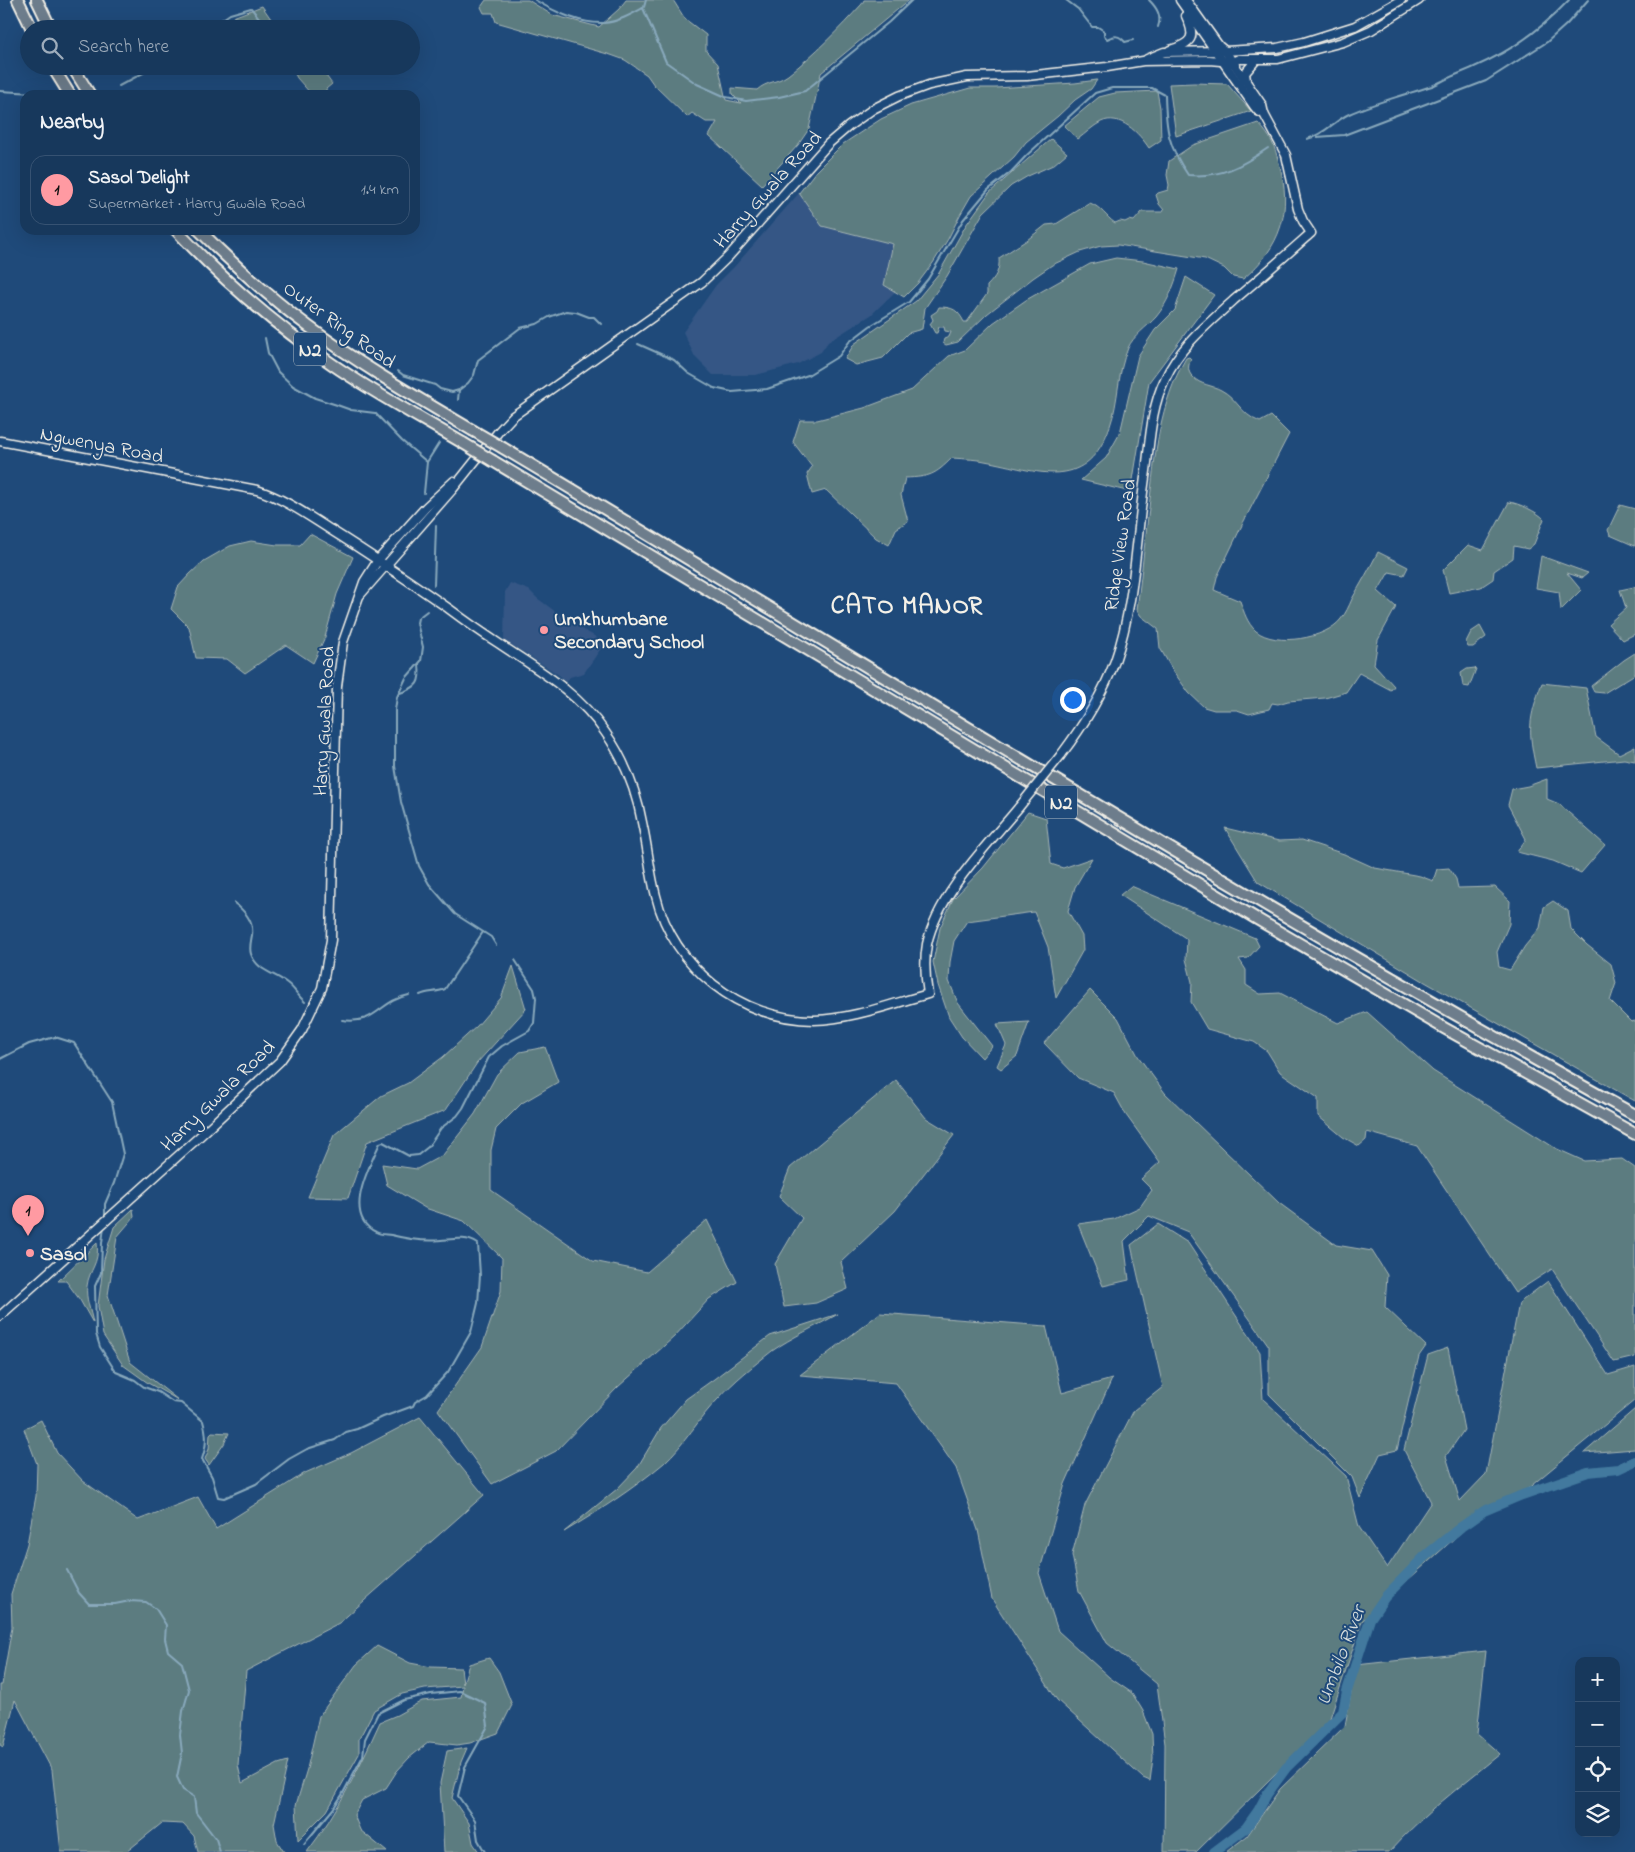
<!DOCTYPE html>
<meta charset="utf-8">
<style>
body{margin:0;font-family:"Indie Flower",sans-serif;background:#244365;color:#f1f3f6}
.controls{position:absolute;right:15px;bottom:15px;display:grid;overflow:hidden;border-radius:10px;box-shadow:0 5px 20px #0002}
.controls button{width:45px;height:45px;display:grid;place-items:center;padding:0;border:0;border-bottom:1px solid #365272;background:#17385c;color:#f1f3f6;font:25px sans-serif}
.you{position:absolute;left:1072px;top:699px;width:18px;height:18px;margin:-12px;border:4px solid #fff;border-radius:50%;background:#1a73e8;box-shadow:0 0 0 8px #1a73e833}
.badge{display:grid;place-items:center;width:32px;height:32px;border-radius:50%;background:#ff9aa2;color:#111;font-size:16px;font-weight:700}
.pin{position:absolute;translate:-50% -41px;filter:drop-shadow(0 1px 2px #0008)}
.pin::after{content:'';position:absolute;top:26px;width:18px;height:15px;background:inherit;clip-path:polygon(0 0,100% 0,50% 100%)}
.list{margin:0;padding:0;list-style:none}
h2{display:flex;justify-content:space-between;align-items:center;height:65px;margin:0;padding:0 20px;font-size:21px}
h2 small{font-size:16px;font-weight:400;color:#9eacbb}
.list li{display:grid;grid-template-columns:32px 1fr auto;gap:15px;align-items:center;box-sizing:border-box;height:70px;margin:0 10px 10px;padding:0 10px;border:1px solid #365272;border-radius:15px}
.list b{display:block;font-size:19px;white-space:nowrap}
.list p{margin:0;font-size:16px;white-space:nowrap;color:#9eacbb}
.list em{font-size:16px;font-style:normal;color:#9eacbb}
.icon{flex:none;width:28px;height:28px;fill:none;stroke:currentColor;stroke-width:2;stroke-linecap:round;stroke-linejoin:round}
.map{position:relative;flex:none;width:1635px;height:1852px;overflow:hidden}
.search{position:absolute;background:#17385c;box-shadow:0 5px 20px #0002;left:20px;top:20px;width:400px;height:55px;display:flex;align-items:center;gap:12px;box-sizing:border-box;padding:0 18px;border-radius:28px;color:#9eacbb;font-size:19px}
.panel{position:absolute;background:#17385c;box-shadow:0 5px 20px #0002;left:20px;top:90px;width:400px;height:145px;border-radius:15px}
.map>svg:first-child{display:block}
.built{fill:#345685}
.green{fill:#5b7c80;stroke:#a8b6b4}
.lines{fill:none;stroke-linecap:round;stroke-linejoin:round}
.stream{stroke:#89a9bc;stroke-width:2}
.river{stroke:#42799e;stroke-width:10}
.secondary-casing{stroke:#f4f1e8;stroke-width:11}
.highway-casing{stroke:#f4f1e8;stroke-width:14}
.secondary{stroke:#1f4a7a;stroke-width:8}
.highway{stroke:#6d7d8c;stroke-width:10}
.secondary-bridge-casing{stroke:#f4f1e8;stroke-width:11;stroke-linecap:butt}
.highway-bridge-casing{stroke:#f4f1e8;stroke-width:14;stroke-linecap:butt}
.secondary-bridge{stroke:#1f4a7a;stroke-width:8}
.highway-bridge{stroke:#6d7d8c;stroke-width:10}
.poi-dot{fill:#ff9aa2;stroke:#1f4a7a;stroke-width:2}
.labels{text-anchor:middle;stroke-width:4;stroke-linejoin:round;paint-order:stroke}
.shield{fill:#1f4a7a;stroke:#b4bfc7;stroke-width:1}
.shield-label{font-size:19px;font-weight:bold;fill:#f4f1e8}
.street-label{font-size:20px;fill:#f4f1e8;stroke:#1f4a7a}
.poi-label{font-size:20px;font-weight:bold;fill:#f4f1e8;stroke:#1f4a7a;text-anchor:start}
.water-label{font-size:21px;font-style:italic;fill:#d9dfdd;stroke:#1f4a7a}
.district-label{font-size:25px;font-weight:bold;letter-spacing:1px;fill:#f4f1e8;stroke:#1f4a7a}
</style>
<div class="map">
<svg width="1635" height="1852" viewBox="0 0 1635 1852">
<rect width="100%" height="100%" fill="#1f4a7a"/>
<filter id="ink" filterUnits="userSpaceOnUse"><feTurbulence type="fractalNoise" baseFrequency=".02" numOctaves="2"/><feDisplacementMap in="SourceGraphic" scale="10" xChannelSelector="R" yChannelSelector="G"/><feConvolveMatrix kernelMatrix="1 2 1 2 8 2 1 2 1" color-interpolation-filters="sRGB"/></filter>
<g filter="url(#ink)">
<!-- built -->
<g class="built">
<polygon points="799,193 822,226 893,244 884,285 895,292 871,315 828,342 821,352 798,364 756,375 713,375 695,357 683,332 716,285 734,267"/>
<polygon points="510,583 529,590 537,598 571,623 596,637 602,647 584,673 570,677 566,682 559,675 504,640 505,592"/>
</g>
<!-- green -->
<g class="green">
<path d="M486,0h42l24,15 47,12 20,-18 7,-9h47l12,19 21,16v16l12,13 8,36 15,3 -9,-9v-6l25,2c10,-9 20,-7 31,-15 27,-21 51,-46 74,-71l2,-4h45l-88,73 -12,56 -11,16 -36,40 -53,-49 8,-14h-11l-14,-9 -5,4 -33,-32 -7,-10 -22,-15 -14,-5 -115,-33 -3,-9h-9l-3,-6z"/>
<polygon points="262,6 278,29 240,29 233,17"/>
<polygon points="291,66 319,66 332,84 326,89 327,95 312,95 297,78"/>
<polygon points="1097,80 1091,89 1075,100 1058,116 1026,142 1014,157 971,196 960,215 948,239 933,263 918,283 904,297 884,285 893,244 822,226 799,193 816,171 843,144 881,119 911,105 970,88 996,88 1075,83"/>
<polygon points="1194,83 1227,84 1251,111 1176,136 1169,84"/>
<path d="M1157,91l3,17 1,32 -12,8c-10,-15 -29,-35 -48,-26 -8,4 -16,12 -23,17l-14,-13 35,-29 16,-4z"/>
<path d="M1258,123c14,15 16,22 21,40 14,48 2,84 -36,116l-10,-2 -9,-9 -19,-9 -87,-14 -17,1 -21,6 -28,13 -19,13 -46,36 -29,28 -12,3 -3,-2 1,-4 5,-2 2,-5 -6,-1 -1,-4h-5l-2,6h-2l-5,-9 3,-4 -2,-5 6,-4 2,-4c14,0 19,3 25,15h3l20,-28v-8c9,-9 13,-16 12,-28l28,-18 19,-15 10,-1 34,-21c11,4 16,14 25,20l5,-2 5,1 4,-2 5,1 8,-9h21l1,-2 -5,-6 -3,-9 2,-2 10,-3 1,-5 -2,-10 2,-14 24,-16z"/>
<polygon points="1051,139 1067,153 1053,165 1028,176 1011,186 983,213 947,276 925,308 922,329 908,333 883,358 856,365 845,359 854,344 916,301 939,273 966,225 989,193"/>
<path d="M1116,258l27,3 36,8c-5,17 -12,35 -23,48 -9,10 -23,19 -28,31 -11,25 -9,53 -18,78 -23,65 -67,47 -120,36 -12,-3 -25,-3 -38,-4 -17,17 -22,19 -47,20l-4,17 7,26 -12,8 -7,16 -13,-7 -50,-48 -14,4 -5,-20 5,-7 -19,-25 7,-22h17l47,-12 48,-18 37,-34 16,-6 28,-27 33,-23 64,-36z"/>
<polygon points="1186,277 1214,295 1149,382 1131,492 1081,480 1106,458 1120,433 1138,356 1155,330 1175,310"/>
<path d="M1189,357l2,2c-3,6 -4,13 2,18 7,8 19,8 28,13 16,8 19,24 39,32l11,-6 18,18 -45,87 -27,56 -3,13 26,11c4,11 7,22 16,30 20,16 70,8 85,-12 5,-6 8,-13 11,-20 9,-16 18,-31 26,-47l30,15 -4,8 -15,-3 -11,19 18,16 -18,33 -4,24 20,22 -3,4 -32,-17 -13,19 -21,6 -37,3 -10,3 -6,-1 -3,6 -20,5 -12,-4h-23l-10,-3 -15,-14 -16,-22 -13,-23 -2,-19 -17,-13 -4,-6c4,-34 8,-68 12,-102 6,-53 10,-104 37,-150z"/>
<path d="M1509,502c9,1 29,10 35,17l-10,25 -6,5 -14,-3 -1,12 -19,13 -1,8 -12,8 -32,6 -6,-23 25,-25 15,5z"/>
<polygon points="1620,505 1635,509 1635,546 1610,535 1608,530"/>
<polygon points="310,534 353,557 337,594 325,637 313,663 286,645 245,673 227,659 196,658 189,627 171,609 178,587 190,574 204,561 230,546 251,541 277,545 300,545"/>
<polygon points="1541,556 1588,573 1582,578 1567,573 1581,590 1561,610 1559,592 1536,588"/>
<polygon points="1635,586 1635,634 1623,640 1608,624 1626,608 1620,590 1634,587"/>
<polygon points="1480,626 1486,637 1473,647 1468,647 1466,642 1471,632"/>
<polygon points="1635,653 1635,674 1604,693 1594,692 1591,686 1624,660"/>
<polygon points="1475,668 1476,669 1469,687 1463,686 1461,673 1467,669"/>
<path d="M1542,683l44,5 10,49 23,17 16,-8v15l-11,-2 -88,9c-8,-38 -8,-48 6,-85z"/>
<polygon points="1547,779 1547,799 1559,804 1605,845 1581,873 1553,861 1517,852 1526,839 1508,805 1512,789 1528,786"/>
<polygon points="1028,812 1046,818 1051,864 1063,868 1092,858 1075,887 1068,911 1082,936 1083,950 1056,998 1048,947 1034,912 967,921 954,941 950,962 949,981 958,1003 992,1046 982,1058 962,1037 949,1017 938,985 933,962 940,928 953,899 983,868"/>
<polygon points="1225,828 1279,841 1302,840 1344,854 1375,868 1420,876 1433,881 1437,869 1449,868 1456,879 1458,888 1495,887 1510,901 1509,924 1497,952 1499,967 1510,970 1525,946 1540,928 1544,907 1553,901 1568,911 1571,929 1587,945 1611,964 1616,983 1610,1001 1631,1022 1635,1021 1635,1101 1425,982 1258,882"/>
<polygon points="1131,886 1255,938 1259,946 1248,958 1239,959 1246,970 1246,985 1260,994 1280,993 1338,1023 1367,1012 1433,1071 1555,1148 1584,1161 1622,1159 1635,1168 1635,1357 1614,1362 1552,1269 1515,1293 1417,1146 1367,1132 1366,1140 1359,1146 1343,1137 1318,1116 1318,1098 1280,1072 1267,1051 1254,1042 1207,1029 1191,1002 1192,982 1186,959 1187,939 1120,895"/>
<polygon points="513,966 526,1009 477,1063 446,1110 367,1142 348,1198 308,1197 334,1135 381,1096 408,1083 443,1057 477,1026 501,998"/>
<polygon points="1090,990 1118,1018 1138,1056 1165,1093 1279,1203 1336,1245 1372,1251 1387,1275 1385,1307 1426,1346 1419,1356 1397,1450 1380,1454 1360,1498 1352,1477 1269,1394 1269,1346 1188,1232 1149,1216 1124,1241 1129,1280 1103,1286 1078,1224 1114,1219 1140,1207 1152,1190 1141,1179 1160,1162 1126,1115 1114,1093 1078,1078 1044,1043"/>
<polygon points="1029,1022 1017,1056 1001,1069 997,1066 1006,1045 997,1024"/>
<polygon points="545,1047 558,1082 522,1103 496,1129 491,1150 491,1190 593,1261 647,1272 707,1220 737,1282 709,1299 674,1337 618,1387 556,1451 492,1484 438,1410 482,1347 501,1291 502,1258 464,1221 425,1208 387,1185 382,1164 417,1169 443,1155 475,1114 497,1074 520,1052"/>
<polygon points="896,1080 926,1118 954,1135 895,1211 841,1262 848,1289 816,1303 784,1307 775,1264 802,1218 779,1196 790,1168"/>
<polygon points="133,1209 134,1217 117,1237 108,1295 130,1362 178,1400 148,1383 123,1365 103,1335 98,1306 104,1259 114,1227"/>
<polygon points="1158,1224 1188,1243 1260,1352 1263,1399 1346,1476 1359,1527 1387,1568 1431,1502 1404,1450 1428,1355 1448,1348 1464,1430 1446,1456 1460,1501 1486,1474 1519,1303 1548,1281 1608,1375 1635,1367 1635,1400 1520,1495 1475,1520 1362,1621 1329,1721 1196,1852 1164,1852 1165,1744 1157,1684 1107,1643 1079,1591 1072,1555 1085,1505 1134,1410 1163,1387 1131,1245"/>
<path d="M97,1243c3,21 -8,26 -10,43 -2,12 4,25 6,37l-13,-23 -14,-19h-8z"/>
<polygon points="880,1313 1046,1326 1062,1393 1112,1379 1065,1484 1039,1573 1058,1631 1110,1678 1132,1693 1143,1711 1152,1734 1153,1758 1150,1781 1143,1778 1057,1700 992,1599 978,1530 956,1468 896,1383 800,1375"/>
<path d="M838,1314c-21,12 -46,23 -66,37 -19,15 -38,30 -54,48 -20,20 -33,45 -54,64 -31,26 -65,48 -100,69l53,-43 20,-21 24,-40 25,-29 28,-20 56,-43z"/>
<polygon points="1635,1409 1635,1449 1584,1453"/>
<polygon points="420,1417 484,1495 339,1623 246,1671 238,1765 242,1783 278,1764 288,1761 274,1824 277,1841 284,1852 198,1852 194,1836 183,1824 162,1823 126,1852 61,1852 52,1770 15,1700 3,1747 0,1745 0,1685 2,1685 12,1627 11,1594 27,1544 36,1496 37,1464 24,1429 41,1420 57,1453 83,1481 138,1520 198,1497 216,1529 305,1473 351,1453"/>
<polygon points="212,1432 229,1433 224,1444 209,1465 205,1459 209,1449 210,1434"/>
<path d="M377,1646l33,17 21,4 30,1 2,16 6,-20 20,-6 10,14 13,33 -14,28 -28,10 -13,2 -28,-3 -20,16 -12,13 -11,17 -24,12 -8,15 6,15 27,22h-80c31,-40 52,-84 73,-130l17,-7 25,-14 39,-4 2,-11 -38,3 -23,5 -28,16 -15,29v15l-32,57 -29,29 -2,-35 11,-36 12,-53 37,-51z"/>
<path d="M1486,1651l-9,83 23,20c-38,31 -78,61 -111,98h-163l21,-16 33,-47 65,-63 11,-61z"/>
<polygon points="467,1748 461,1762 452,1798 469,1823 473,1843 479,1852 444,1852 440,1783 447,1751"/>
</g>
<g class="lines">
<!-- stream -->
<g class="stream">
<path d="M535,0c20,12 44,24 69,23 14,-1 28,-9 39,-15l23,54 31,22 29,13 20,4 33,-4 26,-6 84,-69 23,-22"/>
<path d="M1066,0l12,9 14,18h6l6,4v4l3,4c8,-4 12,-4 18,3l8,-2"/>
<path d="M1149,0c8,8 13,16 9,27"/>
<polyline points="644,7 646,0"/>
<polyline points="208,29 230,14 251,8 268,29"/>
<polyline points="119,86 156,66"/>
<polyline points="0,91 51,94"/>
<polyline points="1317,137 1344,135 1486,81 1547,42 1567,24 1588,0"/>
<path d="M1307,139c17,-4 27,-18 42,-25 27,-12 55,-19 83,-28 7,-3 14,-7 21,-10 48,-19 80,-38 116,-76"/>
<polyline points="265,338 268,353 278,372 293,386 315,398 337,405 351,410 375,413 402,441 427,462"/>
<path d="M638,344l36,16 14,13 26,15 18,4 35,-3 41,-14 31,-19 10,-14 21,-16 39,-24 19,-23 35,-59 25,-30 23,-18 16,-17 68,-62 17,-5h40l13,7c1,35 3,51 23,80 33,3 54,-9 80,-27"/>
<polyline points="398,371 403,375 435,385 440,389 452,392 459,390 468,383 474,375 478,360 520,328 537,324 549,317 566,311 576,312 589,317 594,317 601,324"/>
<polyline points="458,400 459,390"/>
<polyline points="424,493 427,462 439,443"/>
<polyline points="434,585 436,526"/>
<polyline points="427,611 418,618 417,623 423,647 421,661 406,678 397,697 395,710 395,766 401,802 419,866 429,884 455,914 491,937 496,945"/>
<path d="M400,693c18,-6 21,-10 19,-29"/>
<path d="M234,903c11,8 20,18 18,32 -1,6 -3,13 -1,19 6,17 24,19 36,29 8,6 10,12 18,19"/>
<path d="M420,995c8,-4 16,-2 25,-6l38,-57"/>
<path d="M342,1020c36,5 36,-19 67,-25"/>
<polyline points="0,1059 29,1044 55,1037 74,1043 112,1102 123,1154 114,1183 105,1204 105,1218"/>
<path d="M104,1226l-2,17 -1,30 -6,13 1,48 4,13 16,25 19,8 9,7 14,5 15,10 8,1 22,18c4,14 4,24 -1,38l10,18 6,20 6,1 32,-14 33,-25 18,-10 28,-9 11,-8 11,-3 26,-12 30,-11 2,-4 12,-7 21,-23 23,-40 7,-29 2,-28 -2,-31c-12,-8 -24,-5 -37,-4 -17,2 -34,-1 -50,-5 -5,-1 -10,0 -15,-3 -34,-16 -7,-65 4,-89l3,-1 26,14 9,-1 10,-8 13,-19 16,-12 6,-8 26,-51 13,-11 27,-15 5,-8 2,-25 -2,-9 -19,-29"/>
<polyline points="67,1570 79,1593 89,1604 115,1604 130,1601 146,1602 156,1609 166,1625 165,1639 168,1651 182,1663 189,1690 183,1711 180,1735 182,1753 177,1777 183,1790 194,1797 196,1813 216,1839 220,1852"/>
<polyline points="304,1844 333,1809 342,1795 363,1756 365,1739 378,1713 404,1700 431,1694 460,1691 485,1703 488,1726 465,1767 458,1796 475,1820 478,1840 485,1852"/>
</g>
<!-- river -->
<polyline class="river" points="1214,1852 1246,1828 1258,1811 1267,1794 1286,1768 1343,1712 1347,1691 1370,1619 1385,1597 1424,1557 1461,1527 1484,1511 1522,1495 1588,1472 1618,1469 1635,1461"/>
<!-- secondary casing -->
<g class="secondary-casing">
<g id="secondary">
<polyline points="1180,0 1254,106 1258,111 1264,114"/>
<path d="M1170,50c23,-7 26,-13 16,-34"/>
<polyline points="1147,59 1164,52 1225,51 1277,48 1304,42 1355,26 1401,0"/>
<polyline points="1246,80 1245,73 1256,60"/>
<path d="M0,441l257,49c28,9 50,25 74,40 40,25 78,51 117,78 16,12 33,24 50,35 40,27 79,48 107,89 20,28 32,61 38,95 5,23 7,47 13,69 17,71 84,124 158,124 38,-1 77,-16 114,-26 -3,-17 -4,-33 -1,-50 11,-50 60,-98 92,-137"/>
<polyline points="360,595 452,490 499,431 513,416 702,282 729,256 828,144 849,126 873,109 899,96 929,85 967,77 1027,76 1107,67 1143,61 1209,60 1232,62 1239,59 1278,59 1343,42 1371,30 1419,0"/>
<path d="M1061,755c22,-29 41,-59 54,-94 21,-60 21,-128 31,-190 4,-31 5,-63 19,-92 15,-33 43,-55 69,-79 26,-22 52,-45 77,-67l-8,-12 -5,-12 -12,-54 -22,-41 -2,-9 -37,-54 -6,-5 -33,-46"/>
<polyline points="0,1316 199,1137 280,1061 302,1030 322,988 331,940 336,728 337,686 343,642 364,582 378,560 426,507 454,481"/>
</g>
</g>
<!-- highway casing -->
<g class="highway-casing">
<g id="highway">
<polyline points="18,0 32,29"/>
<polyline points="37,0 51,29"/>
<polyline points="52,66 70,95"/>
<polyline points="72,66 90,95"/>
<path d="M176,230c47,50 99,95 156,134 42,29 87,53 131,79"/>
<path d="M199,230c34,34 70,67 109,96 52,39 108,71 164,104"/>
<path d="M503,448c376,224 748,456 1132,667"/>
<polyline points="493,461 1257,919 1444,1028 1635,1134"/>
</g>
</g>
<!-- secondary -->
<use href="#secondary" class="secondary"/>
<!-- highway -->
<use href="#highway" class="highway"/>
<!-- secondary-bridge casing -->
<g class="secondary-bridge-casing">
<polyline id="secondary-bridge" points="1019,807 1061,755"/>
</g>
<!-- highway-bridge casing -->
<g class="highway-bridge-casing">
<g id="highway-bridge">
<polyline points="472,430 503,448"/>
<polyline points="463,443 493,461"/>
</g>
</g>
<!-- secondary-bridge -->
<use href="#secondary-bridge" class="secondary-bridge"/>
<!-- highway-bridge -->
<use href="#highway-bridge" class="highway-bridge"/>
</g>
</g>
<!-- markers -->
<g class="poi-dot">
<circle cx="544" cy="630" r="5"/>
<circle cx="30" cy="1253" r="5"/>
</g>
<g class="labels">
<!-- shield labels -->
<g class="shield">
<rect x="294" y="332.5" width="32" height="33" rx="4"/>
<rect x="1045" y="785.5" width="32" height="33" rx="4"/>
</g>
<g class="shield-label">
<text x="310" y="356">N2</text>
<text x="1061" y="809">N2</text>
</g>
<!-- street labels -->
<g class="street-label">
<text transform="translate(767 189) rotate(-48)" y="7">Harry Gwala Road</text>
<text transform="translate(340 324) rotate(36)" y="7">Outer Ring Road</text>
<text transform="translate(102 444) rotate(11)" y="7">Ngwenya Road</text>
<text transform="translate(1119 545) rotate(-82)" y="7">Ridge View Road</text>
<text transform="translate(323 721) rotate(-87)" y="7">Harry Gwala Road</text>
<text transform="translate(217 1095) rotate(-44)" y="7">Harry Gwala Road</text>
</g>
<!-- poi labels -->
<g class="poi-label">
<text x="554" y="625">Umkhumbane<tspan x="554" dy="23">Secondary School</tspan></text>
<text x="40" y="1260">Sasol</text>
</g>
<!-- water labels -->
<g class="water-label">
<text transform="translate(1340 1655) rotate(-69)" y="7">Umbilo River</text>
</g>
<!-- district labels -->
<g class="district-label">
<text x="907" y="613">CATO MANOR</text>
</g>
</g>
</svg>
<div class="controls">
<button>+</button>
<button>−</button>
<button><svg class="icon" aria-label="locate" viewBox="0 0 24 24"><circle cx="12" cy="12" r="6"/><path d="M12 2v4M12 18v4M2 12h4M18 12h4"/></svg></button>
<button><svg class="icon" aria-label="layers" viewBox="0 0 24 24"><path d="M12 4l9 5-9 5-9-5zM3 14l9 5 9-5"/></svg></button>
</div>
<div class="you"></div>
<div class="pin badge" style="left:28px;top:1236px">1</div>
<div class="search"><svg class="icon" aria-label="search" viewBox="0 0 24 24"><circle cx="10" cy="10" r="6"/><path d="M15 15l6 6"/></svg>Search here</div>
<section class="panel">
<h2>Nearby<small></small></h2>
<ul class="list">
<li><span class="badge">1</span><div><b>Sasol Delight</b><p>Supermarket · Harry Gwala Road</p></div><em>1.4 km</em></li>
</ul>
</section>
</div>
